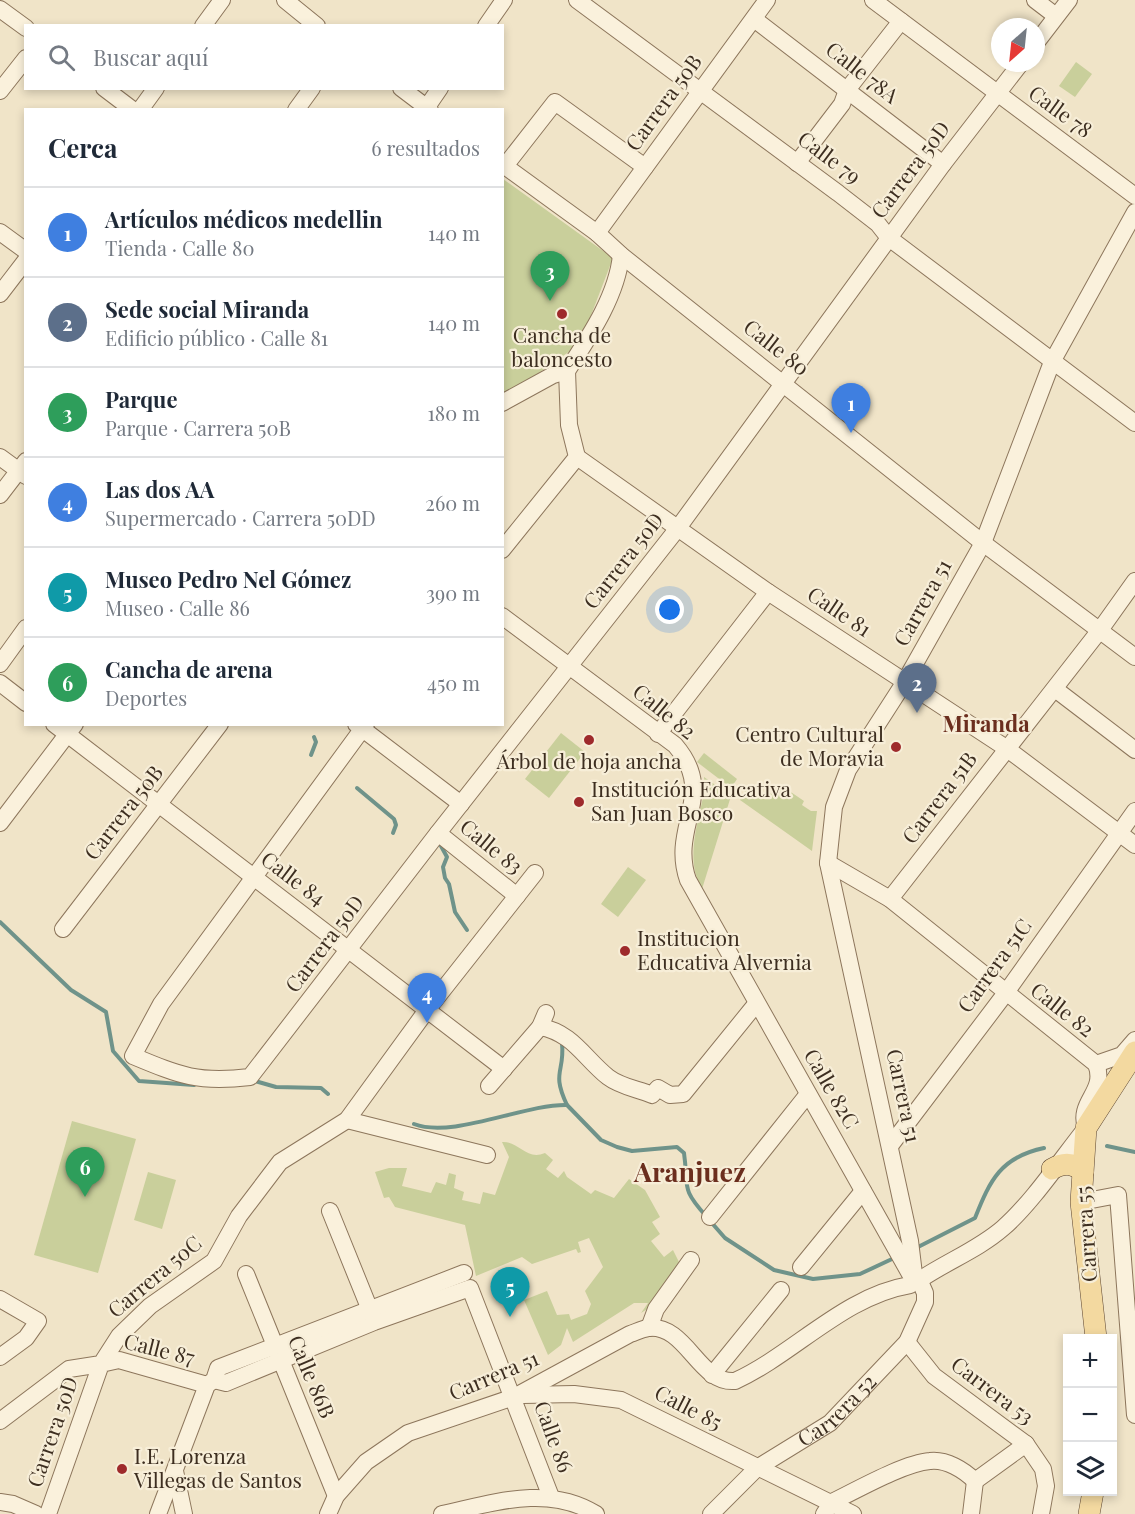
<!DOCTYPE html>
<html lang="es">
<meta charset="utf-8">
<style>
body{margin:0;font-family:"Playfair Display",serif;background:#f6f6f7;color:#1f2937}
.controls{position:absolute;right:18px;bottom:18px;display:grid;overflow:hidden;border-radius:0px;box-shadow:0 3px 9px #0003}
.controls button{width:54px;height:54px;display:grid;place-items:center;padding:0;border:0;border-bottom:2px solid #e0e1e3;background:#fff;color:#1f2937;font:30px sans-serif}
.compass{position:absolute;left:991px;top:18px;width:54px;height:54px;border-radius:50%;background:#fff;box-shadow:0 3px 9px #0003;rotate:207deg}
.you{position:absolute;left:670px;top:610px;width:21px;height:21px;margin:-15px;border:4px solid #fff;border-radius:50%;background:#1a73e8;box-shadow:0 0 0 9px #1a73e833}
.badge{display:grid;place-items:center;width:39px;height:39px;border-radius:50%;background:#d93025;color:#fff;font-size:20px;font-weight:700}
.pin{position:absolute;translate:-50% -50px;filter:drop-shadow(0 2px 3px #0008)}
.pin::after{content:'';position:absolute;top:32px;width:21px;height:18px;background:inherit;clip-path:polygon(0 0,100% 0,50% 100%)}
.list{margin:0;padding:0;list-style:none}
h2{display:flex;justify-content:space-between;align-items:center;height:78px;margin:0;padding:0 24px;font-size:26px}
h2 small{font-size:20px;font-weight:400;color:#747a83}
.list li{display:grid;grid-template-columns:39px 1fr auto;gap:18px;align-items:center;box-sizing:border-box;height:90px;padding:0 24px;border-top:2px solid #e0e1e3}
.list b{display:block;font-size:22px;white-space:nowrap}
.list p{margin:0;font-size:20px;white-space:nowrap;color:#747a83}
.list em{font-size:20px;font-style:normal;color:#747a83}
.icon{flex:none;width:33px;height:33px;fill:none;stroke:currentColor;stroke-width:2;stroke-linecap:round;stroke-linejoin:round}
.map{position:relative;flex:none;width:1135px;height:1514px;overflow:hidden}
.search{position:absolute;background:#fff;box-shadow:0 3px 9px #0003;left:24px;top:24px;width:480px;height:66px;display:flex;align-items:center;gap:15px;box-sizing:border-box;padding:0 21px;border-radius:0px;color:#747a83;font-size:22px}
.panel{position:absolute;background:#fff;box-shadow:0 3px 9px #0003;left:24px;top:108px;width:480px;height:618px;border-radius:0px}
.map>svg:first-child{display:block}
.green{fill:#c9cf9b}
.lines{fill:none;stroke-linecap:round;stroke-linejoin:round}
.stream{stroke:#6f938a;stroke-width:4}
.minor-casing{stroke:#8d765c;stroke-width:18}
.major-casing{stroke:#5b4430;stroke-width:22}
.minor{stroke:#faf1dc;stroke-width:16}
.major{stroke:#f3d9a0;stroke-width:21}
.poi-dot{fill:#9e2a2b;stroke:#f7eed8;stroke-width:2}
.labels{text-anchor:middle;stroke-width:4.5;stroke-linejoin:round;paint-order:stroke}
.street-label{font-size:21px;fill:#3d2e20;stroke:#f7eed8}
.poi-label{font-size:21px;fill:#3d2e20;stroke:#f7eed8;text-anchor:start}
.neighbourhood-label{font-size:22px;font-weight:bold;fill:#6b2e1e;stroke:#f7eed8}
.district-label{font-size:27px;font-weight:bold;fill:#6b2e1e;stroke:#f7eed8}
</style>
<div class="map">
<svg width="1135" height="1514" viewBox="0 0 1135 1514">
<rect width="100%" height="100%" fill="#f0e4c8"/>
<!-- green -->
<g class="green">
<polygon points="1076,62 1092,74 1075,97 1059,86"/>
<polygon points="503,179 613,258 580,344 503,398"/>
<polygon points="561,733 585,752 549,798 525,779"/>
<polygon points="704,753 737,779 731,788 697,762"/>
<path d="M704,777l27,19 -29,93c-18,-30 -3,-69 3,-101z"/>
<polygon points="779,784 804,801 802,805 811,811 817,811 812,851 740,800 746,789 762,798 767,791 772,794"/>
<polygon points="628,867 646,880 618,917 601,904"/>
<polygon points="72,1121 136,1139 98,1273 34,1255"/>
<path d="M502,1142c17,-1 24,19 43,11l8,7 -7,9 12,9 6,-7 3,6 24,17 4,-4 19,8 15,-19 16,11 15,27 -8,5 8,12 -9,7 13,16 9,-7 8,16 -32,42 -8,5 7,-10h-14l-61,39 -6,-14 -6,17 -13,10 -24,-55 23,-9 10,24 12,-1 2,6 16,-6 4,-10 -6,-13 18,-24 -14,-29 -11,4 3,10 -3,1 -2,-4 -44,15 -10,-7 -46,19 -11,-51 -70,-18 -6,-10 -5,1 -9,-26 14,-4h18l-5,18 29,7 5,-11 10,3 3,-12 7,2 -2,13 10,4 -2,8 18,4 3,-12 12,3 14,-38z"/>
<polygon points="148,1172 176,1180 162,1229 134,1220"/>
</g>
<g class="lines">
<!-- stream -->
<g class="stream">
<polyline points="311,755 316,742 314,737"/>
<polyline points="357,788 394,819 396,825 393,833"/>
<polyline points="441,846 447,857 443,867 445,878 449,884 455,912 467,930"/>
<polyline points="0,922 71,990 106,1012 113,1051 139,1081 194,1085"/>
<path d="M562,1043c3,30 -11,28 5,62"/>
<polyline points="255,1081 276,1087 321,1088 328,1094"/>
<path d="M414,1124c39,15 110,-20 153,-19l34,35 16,7 15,4 45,-4 7,6c5,35 -4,34 22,63"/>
<polyline points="1107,1146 1135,1152"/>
<polyline points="711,1222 725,1238 774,1270 813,1279 860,1274 892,1259"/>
<path d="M918,1247l57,-29c15,-38 26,-61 69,-70"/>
</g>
<!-- minor casing -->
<g class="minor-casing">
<g id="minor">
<polyline points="285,0 317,26"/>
<polyline points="577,0 838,193 878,224 889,238 1135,423"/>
<polyline points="873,0 1135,196"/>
<polyline points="1035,0 1056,16"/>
<polyline points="0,9 26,28"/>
<polyline points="754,19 943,164"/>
<polyline points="203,26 222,0"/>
<polyline points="486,26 504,0"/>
<polyline points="1036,43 1069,0"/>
<polyline points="104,88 133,110"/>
<polyline points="401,88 430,110"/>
<polyline points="0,91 26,58"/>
<polyline points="427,107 440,88"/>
<polyline points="140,110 156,88"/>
<polyline points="296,110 312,88"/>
<polyline points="797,163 842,104 847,90 901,21"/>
<polyline points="502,164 597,233 621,255 983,543 1135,657"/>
<polyline points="505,166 555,102 645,167"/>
<polyline points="0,232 26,251"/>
<polyline points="597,233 767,0"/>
<polyline points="0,294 26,260"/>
<path d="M502,403l51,-28 14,-4c22,-34 50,-75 54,-116"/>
<polyline points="0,457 26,476"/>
<polyline points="577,457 768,592 1006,748 1135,845"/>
<polyline points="0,495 26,461"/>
<polyline points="502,550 577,457 569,425 567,371"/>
<path d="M502,616l173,129c43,50 -6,81 13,135l222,394"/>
<polyline points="0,664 26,628"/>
<polyline points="0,683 26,703"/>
<polyline points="1055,689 1135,750"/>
<polyline points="54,724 504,1069"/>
<polyline points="356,724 461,804"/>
<path d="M366,724l-205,280 -28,52c48,20 65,27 117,21l188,-244 240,-305 265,-364 78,-101"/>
<polyline points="658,734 768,592"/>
<polyline points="0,823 75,724"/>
<polyline points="438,833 517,896"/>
<path d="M828,863l62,36 206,165c11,28 -19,37 -10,64 -24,30 -55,76 -83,100 -24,21 -55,33 -82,51"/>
<polyline points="890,899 1100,630 1135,581"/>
<polyline points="63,929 220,724"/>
<path d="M540,1027c32,5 45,32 68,50 13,10 30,12 44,18l6,-7 12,7 13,-1 73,-90"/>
<polyline points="1096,1064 1122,1055 1135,1040"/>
<polyline points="489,1086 540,1027 546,1013"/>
<polyline points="347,1120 487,1155"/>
<polyline points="890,1146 1005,994 1135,811"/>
<polyline points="1081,1202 1118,1195 1135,1415"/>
<polyline points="330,1211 370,1310"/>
<polyline points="710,1217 808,1094"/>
<polyline points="801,1267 863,1191"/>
<polyline points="246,1274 336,1496"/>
<polyline points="914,1274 910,1241 828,863 834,807 848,770 904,683 983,543 1052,362 1135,212"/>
<polyline points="0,1299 38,1321 26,1338 0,1357"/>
<polyline points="649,1328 656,1309 691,1260"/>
<polyline points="907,1342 934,1376 1026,1444 1043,1469 1046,1486 1041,1514"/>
<polyline points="712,1375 781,1290"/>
<polyline points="214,1380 226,1383 374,1322 470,1288 551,1497"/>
<polyline points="523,1395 574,1394 621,1400 853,1514"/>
<polyline points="0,1421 69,1369 101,1364 119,1336 150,1306 214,1261 239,1216 280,1162 347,1120 427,1010 535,873"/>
<polyline points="175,1471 184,1514"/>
<polyline points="975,1481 1026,1444"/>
<polyline points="0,1502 13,1504 36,1514"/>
<polyline points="48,1514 101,1364 119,1360 207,1385"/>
<polyline points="158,1514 207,1385 214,1380 218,1368 464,1273"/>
<path d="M328,1514l8,-18 30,-34 42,-29 106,-36 116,-63c6,-2 12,-5 18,-6 39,-4 50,56 87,53 59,-27 109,-85 175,-96"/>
<path d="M442,1514c51,-11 106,-30 154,0"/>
<path id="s1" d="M711,1514l46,-46 73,-45 77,-81 18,-40v-9l-4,-9"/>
<path d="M824,1514l8,-12c25,-12 72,-39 98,-41 16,-2 34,9 45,20"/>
<polyline points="971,1514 975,1481"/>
</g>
</g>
<!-- major casing -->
<g class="major-casing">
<g id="major">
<path d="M1052,1169c12,-7 22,-6 31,3"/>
<polyline points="1096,1338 1081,1202 1086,1128 1135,1052"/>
<polyline points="1089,1514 1093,1492"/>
</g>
</g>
<!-- minor -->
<use href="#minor" class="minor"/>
<!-- major -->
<use href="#major" class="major"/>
</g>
<!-- markers -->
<g class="poi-dot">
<circle cx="562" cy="314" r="6"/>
<circle cx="589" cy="740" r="6"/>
<circle cx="896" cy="747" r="6"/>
<circle cx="579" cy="802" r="6"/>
<circle cx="625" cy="951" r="6"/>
<circle cx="122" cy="1469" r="6"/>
</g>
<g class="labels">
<!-- street labels -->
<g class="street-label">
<text transform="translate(862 73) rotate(38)" y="7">Calle 78A</text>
<text transform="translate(664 103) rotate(-54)" y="7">Carrera 50B</text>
<text transform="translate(1060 112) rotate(36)" y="7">Calle 78</text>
<text transform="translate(829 158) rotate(37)" y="7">Calle 79</text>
<text transform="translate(911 170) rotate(-53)" y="7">Carrera 50D</text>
<text transform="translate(776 348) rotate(38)" y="7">Calle 80</text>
<text transform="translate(624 561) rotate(-52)" y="7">Carrera 50D</text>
<text transform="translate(923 603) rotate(-61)" y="7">Carrera 51</text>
<text transform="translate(839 612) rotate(34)" y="7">Calle 81</text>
<text transform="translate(664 712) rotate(39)" y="7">Calle 82</text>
<text transform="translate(940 798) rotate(-53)" y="7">Carrera 51B</text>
<text transform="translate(124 813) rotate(-52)" y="7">Carrera 50B</text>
<text transform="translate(491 847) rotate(39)" y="7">Calle 83</text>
<text transform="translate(293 879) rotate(37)" y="7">Calle 84</text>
<text transform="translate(325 944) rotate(-53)" y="7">Carrera 50D</text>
<text transform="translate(995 966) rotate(-54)" y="7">Carrera 51C</text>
<text transform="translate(1062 1010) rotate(38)" y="7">Calle 82</text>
<text transform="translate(831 1089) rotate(60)" y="7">Calle 82C</text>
<text transform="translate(903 1096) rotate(78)" y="7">Carrera 51</text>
<text transform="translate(1087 1234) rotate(-94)" y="7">Carrera 55</text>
<text transform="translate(155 1277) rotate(-40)" y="7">Carrera 50C</text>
<text transform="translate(159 1350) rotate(14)" y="7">Calle 87</text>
<text transform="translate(494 1376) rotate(-23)" y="7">Carrera 51</text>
<text transform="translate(311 1377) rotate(67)" y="7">Calle 86B</text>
<text transform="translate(992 1391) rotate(37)" y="7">Carrera 53</text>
<text transform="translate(688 1408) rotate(27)" y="7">Calle 85</text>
<text dy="7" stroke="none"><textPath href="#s1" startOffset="164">Carrera 52</textPath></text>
<text transform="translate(53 1432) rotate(-71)" y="7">Carrera 50D</text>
<text transform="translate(553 1437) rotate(70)" y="7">Calle 86</text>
</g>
<!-- poi labels -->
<g class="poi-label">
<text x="562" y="343" text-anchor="middle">Cancha de<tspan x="562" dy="24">baloncesto</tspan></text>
<text x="884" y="742" text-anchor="end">Centro Cultural<tspan x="884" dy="24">de Moravia</tspan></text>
<text x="589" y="769" text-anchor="middle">Árbol de hoja ancha</text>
<text x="591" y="797">Institución Educativa<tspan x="591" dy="24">San Juan Bosco</tspan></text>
<text x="637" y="946">Institucion<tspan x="637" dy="24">Educativa Alvernia</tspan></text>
<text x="134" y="1464">I.E. Lorenza<tspan x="134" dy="24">Villegas de Santos</tspan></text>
</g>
<!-- neighbourhood labels -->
<g class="neighbourhood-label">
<text x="986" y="732">Miranda</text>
</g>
<!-- district labels -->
<g class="district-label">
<text x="690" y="1182">Aranjuez</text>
</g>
</g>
</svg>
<div class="controls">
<button>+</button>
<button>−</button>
<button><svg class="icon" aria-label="layers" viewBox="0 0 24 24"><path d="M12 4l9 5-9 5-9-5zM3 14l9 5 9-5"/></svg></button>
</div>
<svg class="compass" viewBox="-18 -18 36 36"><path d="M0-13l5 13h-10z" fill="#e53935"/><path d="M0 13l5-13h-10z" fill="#747a83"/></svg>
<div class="you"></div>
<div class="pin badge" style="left:851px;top:433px;background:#3f7fe0">1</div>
<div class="pin badge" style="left:917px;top:713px;background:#5c6f8a">2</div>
<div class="pin badge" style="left:550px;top:301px;background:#2e9e5b">3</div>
<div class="pin badge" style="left:427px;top:1023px;background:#3f7fe0">4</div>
<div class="pin badge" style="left:510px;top:1317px;background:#0f9aa8">5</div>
<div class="pin badge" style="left:85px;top:1197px;background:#2e9e5b">6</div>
<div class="search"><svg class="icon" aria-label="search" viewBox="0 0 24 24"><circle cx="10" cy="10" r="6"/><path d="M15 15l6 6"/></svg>Buscar aquí</div>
<section class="panel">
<h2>Cerca<small>6 resultados</small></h2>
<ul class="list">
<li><span class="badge" style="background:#3f7fe0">1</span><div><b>Artículos médicos medellin</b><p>Tienda · Calle 80</p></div><em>140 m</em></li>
<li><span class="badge" style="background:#5c6f8a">2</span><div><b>Sede social Miranda</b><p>Edificio público · Calle 81</p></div><em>140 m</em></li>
<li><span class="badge" style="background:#2e9e5b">3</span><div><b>Parque</b><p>Parque · Carrera 50B</p></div><em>180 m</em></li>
<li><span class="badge" style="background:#3f7fe0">4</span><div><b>Las dos AA</b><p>Supermercado · Carrera 50DD</p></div><em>260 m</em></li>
<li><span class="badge" style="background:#0f9aa8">5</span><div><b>Museo Pedro Nel Gómez</b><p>Museo · Calle 86</p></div><em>390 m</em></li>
<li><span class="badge" style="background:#2e9e5b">6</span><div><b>Cancha de arena</b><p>Deportes</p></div><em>450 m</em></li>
</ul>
</section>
</div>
